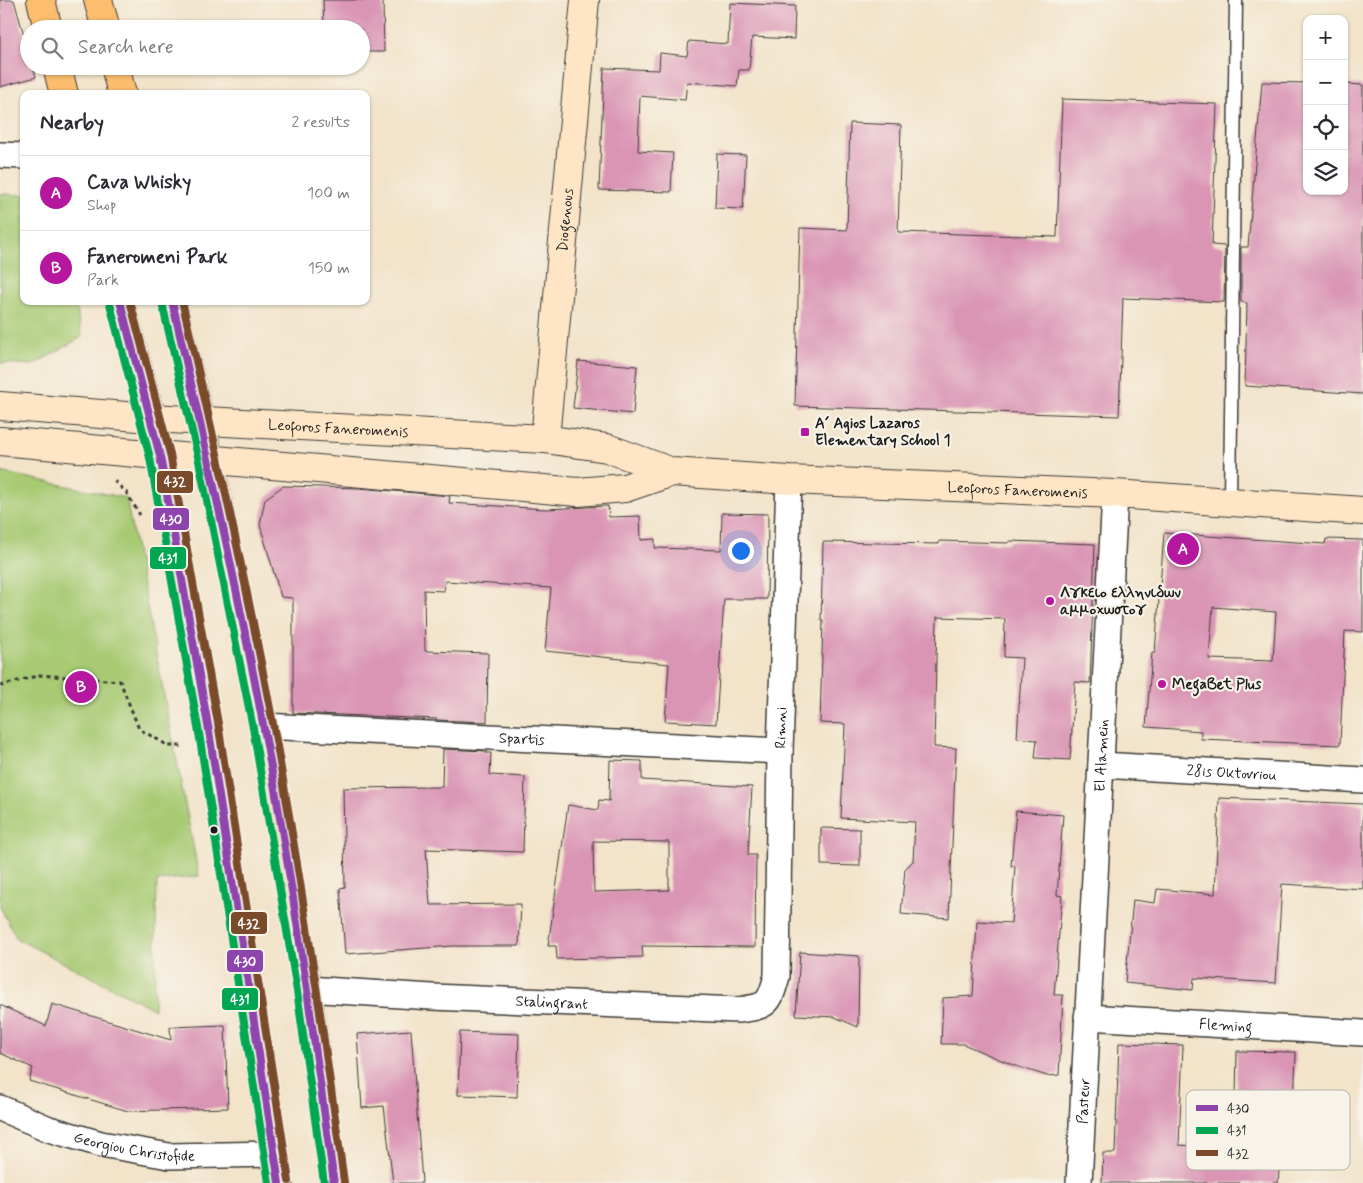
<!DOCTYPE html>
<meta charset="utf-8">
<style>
body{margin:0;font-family:Mynerve,sans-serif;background:#f7f7f7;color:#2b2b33}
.controls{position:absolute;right:15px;top:15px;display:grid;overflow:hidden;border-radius:10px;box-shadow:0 1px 4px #0004}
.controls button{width:45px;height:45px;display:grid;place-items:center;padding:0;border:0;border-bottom:1px solid #e1e1e2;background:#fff;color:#2b2b33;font:25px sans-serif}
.you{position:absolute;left:740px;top:550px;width:18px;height:18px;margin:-12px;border:4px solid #fff;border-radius:50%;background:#1a73e8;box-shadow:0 0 0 8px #1a73e833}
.badge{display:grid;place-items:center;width:32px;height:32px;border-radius:50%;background:#b5179e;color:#fff;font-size:16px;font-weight:700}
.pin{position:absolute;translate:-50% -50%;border:2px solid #fff;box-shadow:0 1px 5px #0006}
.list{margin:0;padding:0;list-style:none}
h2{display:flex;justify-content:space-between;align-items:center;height:65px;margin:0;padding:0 20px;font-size:21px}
h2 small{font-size:16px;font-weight:400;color:#7c7c81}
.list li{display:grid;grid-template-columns:32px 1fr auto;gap:15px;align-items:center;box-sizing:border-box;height:75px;padding:0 20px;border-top:1px solid #e1e1e2}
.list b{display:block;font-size:19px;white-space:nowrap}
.list p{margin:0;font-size:16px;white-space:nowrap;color:#7c7c81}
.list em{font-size:16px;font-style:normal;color:#7c7c81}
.icon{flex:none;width:28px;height:28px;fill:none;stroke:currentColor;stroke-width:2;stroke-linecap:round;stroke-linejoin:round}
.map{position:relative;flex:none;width:1363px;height:1183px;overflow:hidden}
.search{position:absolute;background:#fff;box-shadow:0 1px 4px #0004;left:20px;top:20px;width:350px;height:55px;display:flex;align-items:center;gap:12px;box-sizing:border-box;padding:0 18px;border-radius:28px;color:#7c7c81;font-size:19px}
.panel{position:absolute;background:#fff;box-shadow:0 1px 4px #0004;left:20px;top:90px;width:350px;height:215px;border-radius:10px}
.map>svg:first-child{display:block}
.green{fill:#a7ca73;stroke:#627348}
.building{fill:#da95b5;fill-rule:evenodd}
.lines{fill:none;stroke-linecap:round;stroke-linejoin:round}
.lane-casing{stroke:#3c3a36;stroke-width:15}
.street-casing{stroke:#3c3a36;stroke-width:28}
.secondary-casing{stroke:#3c3a36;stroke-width:30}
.primary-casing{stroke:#3c3a36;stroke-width:30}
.path{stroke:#3c3a36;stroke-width:3;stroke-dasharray:4 4;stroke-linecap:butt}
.lane{stroke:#fff;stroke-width:12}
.street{stroke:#fff;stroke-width:25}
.secondary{stroke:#fde5c5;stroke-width:28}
.primary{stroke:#fbbd6e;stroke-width:28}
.bus-1-casing{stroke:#f7f3e8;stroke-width:11}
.bus-2-casing{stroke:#f7f3e8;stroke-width:11}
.bus-3-casing{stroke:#f7f3e8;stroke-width:11}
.bus-1{stroke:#8e44ad;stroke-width:8}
.bus-2{stroke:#00a651;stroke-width:8}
.bus-3{stroke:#7a4b2a;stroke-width:8}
.poi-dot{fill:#b5179e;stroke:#f7f3e8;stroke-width:2}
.bus-dot{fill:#1c1c1c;stroke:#f7f3e8;stroke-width:2}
.labels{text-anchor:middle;stroke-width:4.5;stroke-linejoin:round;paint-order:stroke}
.street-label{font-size:15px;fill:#1c1c1c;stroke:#f7f3e8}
.poi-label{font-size:15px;font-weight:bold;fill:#1c1c1c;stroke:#f7f3e8;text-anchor:start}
.key{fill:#f7f3e8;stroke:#b5b2ab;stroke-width:1}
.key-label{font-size:14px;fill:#1c1c1c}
.line-badge{stroke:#f7f3e8;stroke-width:2}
.badge-label{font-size:14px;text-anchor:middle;font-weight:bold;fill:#fff}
</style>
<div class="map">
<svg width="1363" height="1183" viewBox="0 0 1363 1183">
<rect width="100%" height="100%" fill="#f7f3e8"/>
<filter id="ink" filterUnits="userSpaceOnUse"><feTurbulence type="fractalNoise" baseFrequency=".02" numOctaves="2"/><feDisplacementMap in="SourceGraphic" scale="10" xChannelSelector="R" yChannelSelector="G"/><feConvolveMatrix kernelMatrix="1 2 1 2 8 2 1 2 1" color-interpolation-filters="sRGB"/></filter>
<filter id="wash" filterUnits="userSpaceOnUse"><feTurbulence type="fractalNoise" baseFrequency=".0096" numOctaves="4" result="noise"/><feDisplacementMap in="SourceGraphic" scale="20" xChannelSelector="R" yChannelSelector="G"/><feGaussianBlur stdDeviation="1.12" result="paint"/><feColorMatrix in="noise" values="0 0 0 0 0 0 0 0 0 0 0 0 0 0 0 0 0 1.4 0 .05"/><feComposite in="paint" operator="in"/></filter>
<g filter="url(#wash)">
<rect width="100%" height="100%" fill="#f2e3c9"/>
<!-- green -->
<g class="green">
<polygon points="0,194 24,195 24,301 75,301 82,337 33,365 0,363"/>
<polygon points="0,472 126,498 199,876 157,881 154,1009 17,939 0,907"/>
</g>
<g id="blocks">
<!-- building -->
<g class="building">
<polygon points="0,0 14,0 29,53 29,66 33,66 36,77 0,87"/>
<polygon points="323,0 383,0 384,52 361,52 361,29 324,29"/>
<polygon points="730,3 795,6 794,39 752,37 749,70 739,70 737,86 687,82 685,100 640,96 638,151 673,153 671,192 599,190 604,68 659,70 660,53 687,56 689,41 728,44"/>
<polygon points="1262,82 1307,83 1307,191 1344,191 1344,84 1363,85 1363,394 1245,386 1247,303 1241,302 1241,247 1248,247"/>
<polygon points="1062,99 1217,104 1212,245 1225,246 1224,302 1123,298 1119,416 795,406 800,228 847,230 850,123 901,125 898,232 1057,237"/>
<polygon points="717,154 746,155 743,209 715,208"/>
<polygon points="578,361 637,366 633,414 573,408"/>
<polygon points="283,486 359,488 450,496 449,503 546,509 608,506 609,517 640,516 641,540 655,539 655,548 721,550 722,513 768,514 767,599 724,599 716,724 665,721 669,664 545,651 551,588 445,581 444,591 424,590 425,651 488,653 487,722 437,720 437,719 293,713 293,598 281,597 260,525 265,499"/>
<path d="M1164,533l161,11 1,-5 37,1v92l-18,-1 -5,114 -139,-6v-8l-55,-4 6,-74h3zM1213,607l63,5 -3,49 -64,-2z"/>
<polygon points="939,541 1009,543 1009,541 1095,544 1090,683 1075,682 1070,760 1035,758 1037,740 1017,738 1022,658 1004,657 1005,619 937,617 934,747 956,748 949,918 901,914 905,869 913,861 915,822 841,818 845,724 820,723 823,620 821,620 823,542 939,544"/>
<polygon points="443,749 486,751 486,753 491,753 490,775 525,777 523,852 426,849 430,905 521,904 519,946 453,946 345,954 340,888 345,887 343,788 442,787"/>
<path d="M610,760l32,1v19l110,7 -4,68h8l-1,92 -113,-1 1,11 -86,2 -1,-13h-8l20,-141 30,5 1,-10 10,1zM593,841l76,1v48l-75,2z"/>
<polygon points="1219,798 1363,804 1363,889 1282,884 1276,983 1194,978 1193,990 1125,983 1133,900 1155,903 1157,889 1215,894"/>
<polygon points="1016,811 1063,815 1057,895 1062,896 1054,995 1063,995 1059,1075 1047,1076 1013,1065 963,1044 941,1044 943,998 973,996 977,921 1011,923 1015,866 1011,866"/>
<polygon points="821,828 860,829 860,866 821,865"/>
<polygon points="800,952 859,956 858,1027 835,1017 796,1015"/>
<polygon points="52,1004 171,1040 170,1027 225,1025 228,1108 128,1111 29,1081 33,1068 0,1053 0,1005 46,1026"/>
<polygon points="411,1030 422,1183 393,1183 384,1106 362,1108 357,1034"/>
<polygon points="460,1032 519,1034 517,1097 458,1095"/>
<polygon points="1119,1043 1183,1045 1179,1145 1237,1149 1236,1156 1280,1158 1278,1183 1102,1183 1103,1153 1115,1153"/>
<polygon points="1237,1051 1296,1052 1294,1110 1254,1109 1254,1096 1236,1096"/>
</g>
</g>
</g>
<g filter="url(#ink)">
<use href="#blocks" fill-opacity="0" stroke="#3c3a36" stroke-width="1"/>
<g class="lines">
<!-- lane casing -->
<g class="lane-casing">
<polyline id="lane" points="1230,502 1236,0"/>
</g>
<!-- street casing -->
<g class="street-casing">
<g id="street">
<polyline points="0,155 24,156"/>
<path id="s1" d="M263,726l517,25"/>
<path id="s2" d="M1101,765l262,15"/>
<path id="s3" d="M307,989l125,8 306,13c30,-4 31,-5 39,-34l3,-225 9,-271"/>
<path id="s4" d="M1087,1017l276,16"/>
<path id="s5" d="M0,1108l49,21 52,15 68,12 106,-2"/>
<path id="s6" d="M1079,1183l36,-689"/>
</g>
</g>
<!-- secondary casing -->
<g class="secondary-casing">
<g id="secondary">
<path id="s7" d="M0,406l151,12 394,21 62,9 65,24 117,8 326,14 248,17"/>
<path id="s8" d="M545,439l40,-439"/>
<polyline points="0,441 578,492 625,488 672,472"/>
</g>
</g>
<!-- primary casing -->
<g class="primary-casing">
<g id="primary">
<polyline points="41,0 48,29"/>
<polyline points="98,0 106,29"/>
<polyline points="57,66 64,94"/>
<polyline points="115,66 122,94"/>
<polyline points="120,301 151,418 160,456 209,731 279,1183"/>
<polyline points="172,301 209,459 263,726 307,989 334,1183"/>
</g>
</g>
<!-- path -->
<g class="path">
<polyline points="114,481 126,492 140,515"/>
<polyline points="0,686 40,675 120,681 139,729 169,746 183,746"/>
</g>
<!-- lane -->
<use href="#lane" class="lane"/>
<!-- street -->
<use href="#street" class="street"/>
<!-- secondary -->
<use href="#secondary" class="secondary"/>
<!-- primary -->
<use href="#primary" class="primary"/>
<!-- bus-1 casing -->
<g class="bus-1-casing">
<g id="bus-1">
<polyline points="120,301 160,456 209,731 279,1183"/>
<path d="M172,301c33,141 64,282 91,423 29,152 50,306 71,459"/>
</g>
</g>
<!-- bus-2 casing -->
<g class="bus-2-casing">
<g id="bus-2">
<polyline points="162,303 199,461 253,728 297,991 324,1183"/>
<polyline points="110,304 150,458 199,733 269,1183"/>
</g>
</g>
<!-- bus-3 casing -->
<g class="bus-3-casing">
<g id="bus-3">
<polyline points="130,301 170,454 219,729 289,1181"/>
<path d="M182,301c33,140 64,281 91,423 28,152 50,305 71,458"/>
</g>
</g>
<!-- bus-1 -->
<use href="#bus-1" class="bus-1"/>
<!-- bus-2 -->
<use href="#bus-2" class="bus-2"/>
<!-- bus-3 -->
<use href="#bus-3" class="bus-3"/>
</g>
</g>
<!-- markers -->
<g class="poi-dot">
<rect x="800" y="427" width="10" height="10" rx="2.5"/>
<circle cx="1050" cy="601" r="5"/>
<circle cx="1162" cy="684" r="5"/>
</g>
<circle class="bus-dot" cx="214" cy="830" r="4.5"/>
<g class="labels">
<!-- street labels -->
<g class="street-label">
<text dy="5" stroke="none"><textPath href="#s8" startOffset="220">Diogenous</textPath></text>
<text dy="5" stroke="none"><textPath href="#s7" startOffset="339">Leoforos Faneromenis</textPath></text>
<text dy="5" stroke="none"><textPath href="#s7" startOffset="1024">Leoforos Faneromenis</textPath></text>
<text dy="5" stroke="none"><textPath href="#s3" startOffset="738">Rimni</textPath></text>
<text dy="5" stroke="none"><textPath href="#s1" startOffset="259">Spartis</textPath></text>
<text dy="5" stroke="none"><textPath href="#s6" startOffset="428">El Alamein</textPath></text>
<text dy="5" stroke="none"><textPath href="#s2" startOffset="131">28is Oktovriou</textPath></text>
<text dy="5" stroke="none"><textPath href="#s3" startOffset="245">Stalingrant</textPath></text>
<text dy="5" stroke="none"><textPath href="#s4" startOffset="139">Fleming</textPath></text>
<text dy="5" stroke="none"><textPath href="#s6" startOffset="82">Pasteur</textPath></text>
<text dy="5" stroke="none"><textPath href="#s5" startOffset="141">Georgiou Christofide</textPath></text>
</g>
<!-- poi labels -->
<g class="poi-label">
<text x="815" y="428">A´ Agios Lazaros<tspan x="815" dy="17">Elementary School 1</tspan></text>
<text x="1060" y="597">Λγκειο ελληνιδων<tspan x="1060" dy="17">αμμοχωστογ</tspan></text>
<text x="1172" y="689">MegaBet Plus</text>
</g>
</g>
<!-- legend -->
<rect x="1186" y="1090" width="164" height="80" rx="8" class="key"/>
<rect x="1196" y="1105" width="22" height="6" fill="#8e44ad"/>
<rect x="1196" y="1127" width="22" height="7" fill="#00a651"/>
<rect x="1196" y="1150" width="22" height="6" fill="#7a4b2a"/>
<g class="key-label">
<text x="1227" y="1113">430</text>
<text x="1227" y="1135">431</text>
<text x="1227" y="1158">432</text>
</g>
<g class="line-badge">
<rect x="156" y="470" width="38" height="24" rx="5" fill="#7a4b2a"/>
<rect x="152" y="507" width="38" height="24" rx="5" fill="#8e44ad"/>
<rect x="149" y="546" width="38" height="24" rx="5" fill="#00a651"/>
<rect x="230" y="911" width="38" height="24" rx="5" fill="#7a4b2a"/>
<rect x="226" y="949" width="38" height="24" rx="5" fill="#8e44ad"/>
<rect x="221" y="987" width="38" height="24" rx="5" fill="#00a651"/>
</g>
<g class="badge-label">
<text x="175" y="486">432</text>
<text x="171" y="524">430</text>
<text x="168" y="563">431</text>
<text x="249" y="928">432</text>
<text x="245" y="966">430</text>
<text x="240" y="1004">431</text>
</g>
</svg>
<div class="controls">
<button>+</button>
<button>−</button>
<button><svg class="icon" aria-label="locate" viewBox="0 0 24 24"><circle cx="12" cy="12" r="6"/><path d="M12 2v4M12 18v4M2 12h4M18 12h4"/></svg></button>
<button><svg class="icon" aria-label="layers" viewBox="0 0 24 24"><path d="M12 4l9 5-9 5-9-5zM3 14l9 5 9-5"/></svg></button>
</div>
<div class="you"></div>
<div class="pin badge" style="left:1183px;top:549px">A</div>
<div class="pin badge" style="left:81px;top:687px">B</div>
<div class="search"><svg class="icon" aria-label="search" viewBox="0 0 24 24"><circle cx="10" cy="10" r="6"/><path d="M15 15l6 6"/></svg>Search here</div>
<section class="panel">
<h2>Nearby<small>2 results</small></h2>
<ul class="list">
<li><span class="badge">A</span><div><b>Cava Whisky</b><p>Shop</p></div><em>100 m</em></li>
<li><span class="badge">B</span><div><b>Faneromeni Park</b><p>Park</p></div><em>150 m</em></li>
</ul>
</section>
</div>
